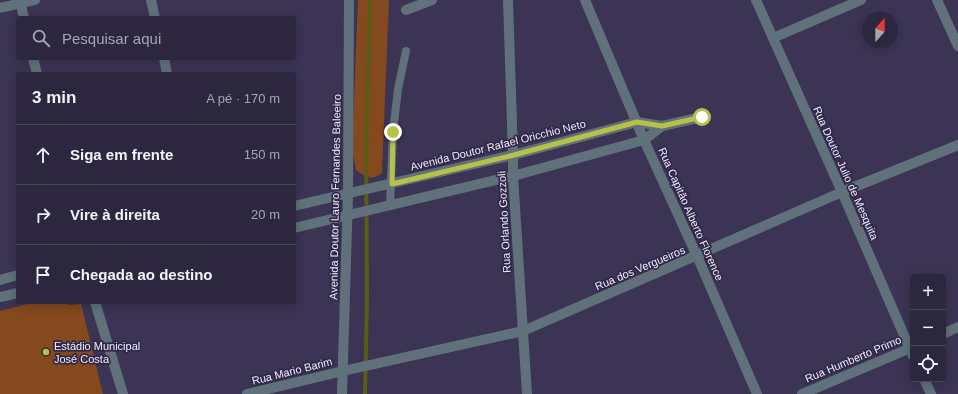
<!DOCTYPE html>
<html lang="pt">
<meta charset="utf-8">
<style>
body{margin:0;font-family:Helvetica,sans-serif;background:#38334a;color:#f1f3f6}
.controls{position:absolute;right:12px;bottom:12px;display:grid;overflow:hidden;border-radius:4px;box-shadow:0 2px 10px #0003}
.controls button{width:36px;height:36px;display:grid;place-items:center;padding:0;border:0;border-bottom:1px solid #484459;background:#2c273f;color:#f1f3f6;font:20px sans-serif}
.compass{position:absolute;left:862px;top:12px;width:36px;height:36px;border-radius:50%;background:#2c273f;box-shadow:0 2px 10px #0003;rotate:21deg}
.stop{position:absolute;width:12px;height:12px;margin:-9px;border:3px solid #b8c147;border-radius:50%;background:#fff}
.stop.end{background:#b8c147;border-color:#fff;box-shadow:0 1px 4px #0008}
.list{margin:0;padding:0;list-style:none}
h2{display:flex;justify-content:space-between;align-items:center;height:52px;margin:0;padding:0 16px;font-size:17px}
h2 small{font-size:13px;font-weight:400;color:#a6a5b0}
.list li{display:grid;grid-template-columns:26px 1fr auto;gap:12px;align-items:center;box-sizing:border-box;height:60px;padding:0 16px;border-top:1px solid #484459}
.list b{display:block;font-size:15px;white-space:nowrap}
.list em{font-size:13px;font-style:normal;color:#a6a5b0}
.icon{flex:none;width:22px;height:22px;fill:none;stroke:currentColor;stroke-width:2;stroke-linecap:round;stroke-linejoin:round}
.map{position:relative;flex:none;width:958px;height:394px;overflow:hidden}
.search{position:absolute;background:#2c273f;box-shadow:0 2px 10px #0003;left:16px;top:16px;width:280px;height:44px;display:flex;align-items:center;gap:10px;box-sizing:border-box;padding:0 14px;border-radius:4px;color:#a6a5b0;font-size:15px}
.panel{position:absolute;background:#2c273f;box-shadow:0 2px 10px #0003;left:16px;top:72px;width:280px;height:232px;border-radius:4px}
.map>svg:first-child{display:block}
.green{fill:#84491d}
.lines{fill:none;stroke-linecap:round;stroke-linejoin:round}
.stream{stroke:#595e14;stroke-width:4}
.service{stroke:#60717b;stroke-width:8}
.minor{stroke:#60717b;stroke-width:10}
.tertiary{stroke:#60717b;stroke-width:10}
.route{stroke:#b8c147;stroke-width:5}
.poi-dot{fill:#b8c147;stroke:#312949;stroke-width:1.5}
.labels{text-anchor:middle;stroke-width:3.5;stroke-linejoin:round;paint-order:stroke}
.street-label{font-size:11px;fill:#eeebfc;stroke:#312949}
.poi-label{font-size:11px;fill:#eeebfc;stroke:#312949;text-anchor:start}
</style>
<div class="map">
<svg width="958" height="394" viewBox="0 0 958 394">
<rect width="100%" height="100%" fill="#3b3454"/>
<!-- green -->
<g class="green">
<path d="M358,0h31l-7,173c-11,8 -16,4 -26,-3l-4,-21z"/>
<polygon points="35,302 68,302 69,305 81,304 103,394 0,394 0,311"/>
</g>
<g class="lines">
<!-- stream -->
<polyline class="stream" points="365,394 367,297 366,149 370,0"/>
<!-- service -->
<polyline class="service" points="390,206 393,132 398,89 406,51"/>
<!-- minor -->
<g class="minor">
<polyline points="20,0 24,18"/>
<polyline points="151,0 155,18"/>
<polyline points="508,0 513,155 513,176 527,394"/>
<polyline points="756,0 842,192 913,356"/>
<polyline points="937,0 958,46"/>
<polyline points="0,8 35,0"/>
<polyline points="406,10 432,0"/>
<polyline points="773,38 861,0"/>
<polyline points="33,58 37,74"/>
<polyline points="164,58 167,74"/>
<polyline points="637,122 662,126 702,117"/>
<polyline points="644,140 662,126"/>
<polyline points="95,302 123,394"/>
<polyline points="943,334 958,327"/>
<polyline points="924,379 931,394"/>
<polyline points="247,394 343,371 523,331 842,192 958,145"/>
<polyline points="342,394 348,194 349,0"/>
<polyline points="802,394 913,347"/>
</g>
<!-- tertiary -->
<g class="tertiary">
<polyline points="585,0 644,140 697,256 757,394"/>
<polyline points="294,206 513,155 637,122"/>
<polyline points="294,228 513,176 644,140"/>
<polyline points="0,280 18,275"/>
<polyline points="0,297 18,293"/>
</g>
</g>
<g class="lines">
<!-- route -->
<polyline class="route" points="393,132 392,184 514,155 637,122 662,126 702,117"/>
</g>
<!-- markers -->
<circle class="poi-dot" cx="46" cy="352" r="4"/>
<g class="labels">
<!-- street labels -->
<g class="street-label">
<text transform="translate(498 145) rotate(-14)" y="4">Avenida Doutor Rafael Oricchio Neto</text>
<text transform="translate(846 173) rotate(66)" y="4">Rua Doutor Julio de Mesquita</text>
<text transform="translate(335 197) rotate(-89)" y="4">Avenida Doutor Lauro Fernandes Baleeiro</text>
<text transform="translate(691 214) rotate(66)" y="4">Rua Capitão Alberto Florence</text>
<text transform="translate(504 222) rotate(-93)" y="4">Rua Orlando Gozzoli</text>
<text transform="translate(640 268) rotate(-23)" y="4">Rua dos Vergueiros</text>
<text transform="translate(853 359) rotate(-23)" y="4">Rua Humberto Primo</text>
<text transform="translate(292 371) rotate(-14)" y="4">Rua Mario Barim</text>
</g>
<!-- poi labels -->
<g class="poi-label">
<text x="54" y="350">Estádio Municipal<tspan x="54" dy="13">José Costa</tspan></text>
</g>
</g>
</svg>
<div class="controls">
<button>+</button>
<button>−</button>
<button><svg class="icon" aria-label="locate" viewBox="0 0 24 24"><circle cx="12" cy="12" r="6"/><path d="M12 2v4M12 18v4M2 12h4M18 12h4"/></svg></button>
</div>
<svg class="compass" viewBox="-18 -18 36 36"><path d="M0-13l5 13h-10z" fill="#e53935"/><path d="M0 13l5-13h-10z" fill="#a6a5b0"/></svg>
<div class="stop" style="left:702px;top:117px"></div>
<div class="stop end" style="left:393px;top:132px"></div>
<div class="search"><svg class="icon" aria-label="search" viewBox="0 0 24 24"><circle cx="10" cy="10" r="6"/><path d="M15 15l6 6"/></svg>Pesquisar aqui</div>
<section class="panel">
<h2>3 min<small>A pé · 170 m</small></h2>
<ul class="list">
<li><svg class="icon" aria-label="ahead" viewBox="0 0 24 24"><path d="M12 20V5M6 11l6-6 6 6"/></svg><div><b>Siga em frente</b></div><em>150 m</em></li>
<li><svg class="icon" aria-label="right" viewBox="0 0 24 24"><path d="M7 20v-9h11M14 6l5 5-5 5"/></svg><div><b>Vire à direita</b></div><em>20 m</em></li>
<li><svg class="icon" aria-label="arrive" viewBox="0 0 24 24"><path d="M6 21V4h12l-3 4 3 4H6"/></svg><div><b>Chegada ao destino</b></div></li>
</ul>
</section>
</div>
